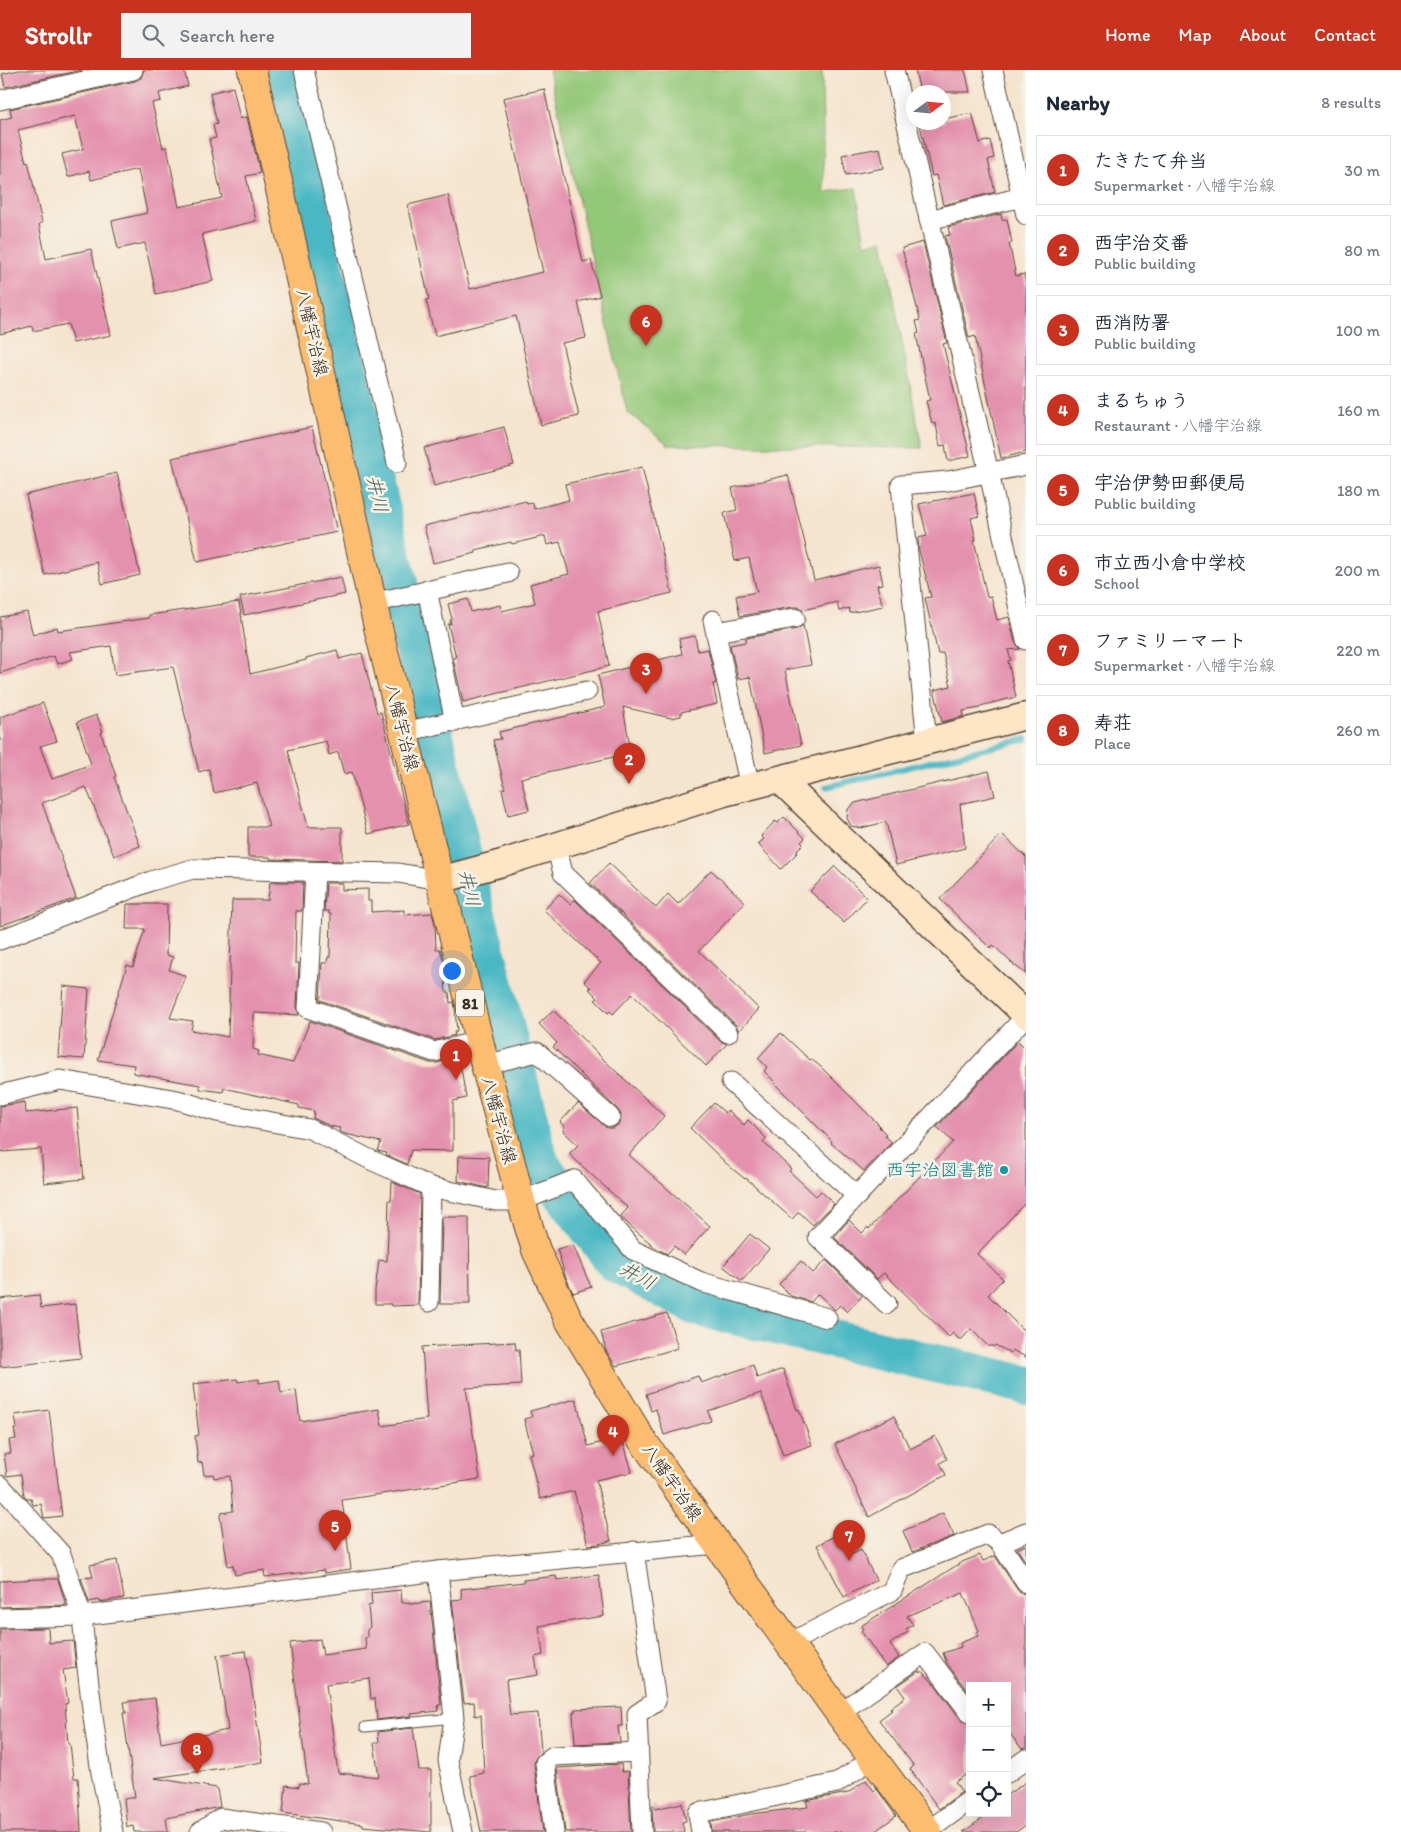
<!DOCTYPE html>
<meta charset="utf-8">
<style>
body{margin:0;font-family:Itim,"Klee One",sans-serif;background:#f2f2f3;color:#1f2937}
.controls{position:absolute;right:15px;bottom:15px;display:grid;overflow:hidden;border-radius:0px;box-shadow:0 5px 20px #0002}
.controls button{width:45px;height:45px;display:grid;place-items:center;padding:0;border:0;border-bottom:1px solid #e0e1e3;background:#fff;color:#1f2937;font:25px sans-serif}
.compass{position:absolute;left:906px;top:15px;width:45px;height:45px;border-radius:50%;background:#fff;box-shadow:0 5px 20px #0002;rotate:75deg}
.you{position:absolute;left:451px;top:900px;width:18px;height:18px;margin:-12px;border:4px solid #fff;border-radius:50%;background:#1a73e8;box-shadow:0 0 0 8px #1a73e833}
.badge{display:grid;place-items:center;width:32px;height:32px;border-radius:50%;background:#c8321e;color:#fff;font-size:16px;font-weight:700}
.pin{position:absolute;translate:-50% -41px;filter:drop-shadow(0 1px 2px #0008)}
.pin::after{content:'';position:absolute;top:26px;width:18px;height:15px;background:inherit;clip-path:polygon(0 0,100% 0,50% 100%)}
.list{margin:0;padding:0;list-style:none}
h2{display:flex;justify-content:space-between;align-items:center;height:65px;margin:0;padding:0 20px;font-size:21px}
h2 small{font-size:16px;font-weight:400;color:#747a83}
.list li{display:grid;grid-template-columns:32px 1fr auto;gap:15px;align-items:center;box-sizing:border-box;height:70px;margin:0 10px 10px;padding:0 10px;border:1px solid #e0e1e3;border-radius:0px}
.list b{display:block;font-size:19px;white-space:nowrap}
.list p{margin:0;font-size:16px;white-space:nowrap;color:#747a83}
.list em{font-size:16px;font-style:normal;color:#747a83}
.icon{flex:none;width:28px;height:28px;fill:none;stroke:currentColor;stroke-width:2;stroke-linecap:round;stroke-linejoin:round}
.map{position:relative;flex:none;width:1026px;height:1762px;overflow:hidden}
header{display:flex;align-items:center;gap:30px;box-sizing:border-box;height:70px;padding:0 25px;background:#c8321e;color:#fff}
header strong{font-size:24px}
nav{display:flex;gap:28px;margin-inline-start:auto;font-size:18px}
.search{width:350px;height:45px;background:#f2f2f3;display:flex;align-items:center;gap:12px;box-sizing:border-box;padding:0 18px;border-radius:0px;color:#747a83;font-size:19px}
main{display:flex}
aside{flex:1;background:#fff}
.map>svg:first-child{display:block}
.green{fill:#94c879;stroke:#68794c}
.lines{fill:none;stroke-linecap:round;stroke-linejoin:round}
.stream{stroke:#4ab8c4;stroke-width:6}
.river{stroke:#4ab8c4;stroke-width:39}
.building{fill:#e491ae}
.lane-casing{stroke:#574638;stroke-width:11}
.street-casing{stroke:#574638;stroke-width:21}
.secondary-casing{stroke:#574638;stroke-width:29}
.primary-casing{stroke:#574638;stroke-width:30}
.lane{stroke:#fff;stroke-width:9}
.street{stroke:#fff;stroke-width:19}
.secondary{stroke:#fee5c5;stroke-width:26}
.primary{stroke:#fcbd6f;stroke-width:28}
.culture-dot{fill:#0f9aa8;stroke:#f7f3e8;stroke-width:2}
.labels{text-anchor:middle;stroke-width:5;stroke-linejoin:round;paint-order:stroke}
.shield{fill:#f7f3e8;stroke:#73665b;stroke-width:1}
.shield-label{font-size:16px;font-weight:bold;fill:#3b2a1e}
.street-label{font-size:18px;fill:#3b2a1e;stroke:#f7f3e8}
.culture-label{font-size:18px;fill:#0d838f;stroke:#f7f3e8;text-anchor:end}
.water-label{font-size:19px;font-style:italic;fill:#405c58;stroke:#f7f3e8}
</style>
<header>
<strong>Strollr</strong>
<div class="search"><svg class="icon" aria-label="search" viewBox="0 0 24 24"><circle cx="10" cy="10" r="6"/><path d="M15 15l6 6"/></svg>Search here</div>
<nav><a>Home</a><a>Map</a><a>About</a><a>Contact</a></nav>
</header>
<main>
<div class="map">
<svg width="1026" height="1762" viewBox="0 0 1026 1762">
<rect width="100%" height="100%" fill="#f7f3e8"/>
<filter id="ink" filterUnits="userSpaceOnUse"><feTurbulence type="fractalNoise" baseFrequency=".02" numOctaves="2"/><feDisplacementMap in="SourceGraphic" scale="10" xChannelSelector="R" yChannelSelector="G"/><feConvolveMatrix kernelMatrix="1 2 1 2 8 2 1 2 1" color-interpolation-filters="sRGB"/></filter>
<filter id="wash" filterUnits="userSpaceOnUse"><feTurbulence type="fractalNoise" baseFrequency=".0096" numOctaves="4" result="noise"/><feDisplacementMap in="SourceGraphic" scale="20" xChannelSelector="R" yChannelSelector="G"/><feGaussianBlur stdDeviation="1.12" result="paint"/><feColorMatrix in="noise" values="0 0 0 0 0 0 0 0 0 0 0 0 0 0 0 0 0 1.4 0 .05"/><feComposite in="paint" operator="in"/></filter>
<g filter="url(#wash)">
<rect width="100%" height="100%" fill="#f5e4ce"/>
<!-- green -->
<polygon class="green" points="549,0 822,0 824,122 856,118 865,174 883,170 922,378 669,375 627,342"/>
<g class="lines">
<!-- stream -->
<polyline class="stream" points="826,717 1026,669"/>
<!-- river -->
<polyline class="river" points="278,0 474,835 540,1094 616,1194 698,1237 1026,1315"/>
</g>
<g id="blocks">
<!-- building -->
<g class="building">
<polygon points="19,0 82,0 5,17 2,4"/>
<polygon points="144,0 184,0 188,16 159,23 161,31 152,33 163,78 167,77 179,137 222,128 209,69 216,68 213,55 217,54 210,23 233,17 240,49 247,47 260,103 246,106 256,151 202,164 213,211 156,224 145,173 118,179 112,151 147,143 138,99 91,110 89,101 68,107 62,84 83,79 75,46 18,60 26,92 28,91 42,153 39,154 46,189 91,179 111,265 73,273 68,254 33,261 32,256 0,264 0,50 12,47 10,39 135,11 141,8"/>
<polygon points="915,0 965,0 970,22 920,22"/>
<polygon points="544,19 583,192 591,190 600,226 578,232 586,268 562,273 579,346 541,355 516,246 435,266 426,230 429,229 408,135 448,125 470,219 543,202 503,28"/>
<polygon points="972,43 980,73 990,70 994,88 988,90 995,122 943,135 936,105 932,106 920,55 930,52 944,52 944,49"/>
<polygon points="880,78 884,98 846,105 842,85"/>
<polygon points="1001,144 1002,150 1007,149 1012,173 1009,173 1016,206 1024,204 1026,215 1026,382 1001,388 975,266 969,268 945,166 950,165 948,157"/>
<polygon points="923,172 947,273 943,274 970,386 948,391 945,375 940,376 936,354 932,353 926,331 930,330 916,264 919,263 916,251 920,250 902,178"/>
<polygon points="312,357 337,462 197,492 172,388"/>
<polygon points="504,357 514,395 434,416 424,378"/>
<polygon points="642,397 672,523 598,541 609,596 463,632 453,588 456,587 448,554 451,554 450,550 452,549 448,534 468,529 471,542 500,535 502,541 535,533 530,514 569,504 560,472 547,475 545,466 512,474 511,472 475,480 476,483 433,493 424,456 526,431 527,434 533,433 534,439 569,430 565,414"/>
<polygon points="117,403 140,505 102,514 97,492 45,505 26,425"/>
<polygon points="788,405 814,510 879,495 883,514 877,515 883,536 850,543 849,538 839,541 837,532 803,540 798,537 793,537 740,546 736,526 757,522 749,488 735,491 724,443 737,440 732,418"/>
<polygon points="974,423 979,446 971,448 976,470 974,470 987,527 991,526 997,550 1009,547 1015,572 1020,579 1008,580 1011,590 1008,591 1016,627 980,636 980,638 963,641 964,646 942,652 934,620 951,616 943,583 938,584 925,528 931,527 919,480 918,468 927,466 919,434"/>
<polygon points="341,507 345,524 244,545 240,527"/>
<polygon points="239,532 250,604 306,590 306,588 337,580 339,589 362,583 377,643 381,642 409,754 368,764 352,702 344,704 338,682 329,685 326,671 288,680 308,757 342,757 342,791 270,789 270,787 248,787 248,757 269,757 257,713 214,723 209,699 199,702 173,597 115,605 111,576 70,582 73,589 57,594 54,586 0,603 0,547 27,542 33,565 57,557 58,561 149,548 149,545"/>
<polygon points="803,555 811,595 785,600 801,675 765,683 750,607 738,609 730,575 746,572 746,568 797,559"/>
<polygon points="695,566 698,581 708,579 716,613 713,614 717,634 681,642 681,646 671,648 623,637 631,683 521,708 529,740 508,745 502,719 505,718 493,670 501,669 499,662 605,637 598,605 682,584 679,569"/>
<polygon points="43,633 57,671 40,676 52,709 91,694 77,652 97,645 103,662 101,663 116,706 114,707 140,776 114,786 86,717 42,733 76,828 0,856 0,647"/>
<polygon points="989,701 995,726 960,734 965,778 896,795 886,752 861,758 851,756 847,748 848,739 855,733"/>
<polygon points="784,747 805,768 801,772 803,774 796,781 798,782 781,799 758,774 764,769 761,766 775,751 778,753"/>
<polygon points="1002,764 1026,787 1026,904 1013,894 993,875 990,878 940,829"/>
<polygon points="609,793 656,838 668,824 678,834 711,800 745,832 699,881 759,939 739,961 736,955 590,813"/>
<polygon points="835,796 867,828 844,853 810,821"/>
<polygon points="270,812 303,812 302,841 296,841 295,893 299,893 297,937 299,945 254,943 253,979 259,981 258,985 293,993 310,951 430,993 437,993 459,987 466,1028 453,1031 453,1081 411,1080 407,1094 386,1085 387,1083 378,1081 381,1072 345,1064 339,1061 340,1058 330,1056 313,1048 314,1041 299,1038 299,1035 224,1018 223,1022 200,1019 200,1015 133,1003 134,995 98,990 127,895 133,897 145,859 126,859 127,834 167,834 166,885 173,887 169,900 186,906 170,948 193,951 191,960 228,967 232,830 268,830"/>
<polygon points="326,813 342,813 342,820 368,819 368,831 371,831 371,842 404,840 404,845 432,843 435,854 436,879 440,879 444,893 446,922 449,922 450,933 454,932 455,938 457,962 454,962 455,965 435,970 320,930 322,893 327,893 328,887 330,887 331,844 329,844 329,841 324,841"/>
<polygon points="559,824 570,834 574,829 720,971 727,974 706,996 632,924 613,944 610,941 608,943 595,930 598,928 589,919 591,918 584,911 601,893 544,840"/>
<polygon points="63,916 89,919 84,989 58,987"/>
<polygon points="553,940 604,990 664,1046 629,1085 710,1156 684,1185 674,1176 667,1184 656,1178 621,1148 620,1147 628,1138 569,1084 578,1075 563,1061 565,1057 560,1052 578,1033 607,1058 613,1058 618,1055 621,1050 621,1044 617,1039 553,977 557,973 539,954"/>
<polygon points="781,963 810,990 811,989 821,997 880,1056 879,1057 886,1064 885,1066 892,1072 864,1101 831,1073 832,1071 774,1013 775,1012 764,1001 767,997 758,988"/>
<polygon points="1018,971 1026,979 1026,1132 977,1184 1003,1209 988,1225 1021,1258 1026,1261 1026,1287 1012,1280 1011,1283 995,1275 993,1277 991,1275 989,1277 971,1259 962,1269 959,1269 953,1263 949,1267 884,1203 877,1209 834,1167 849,1150 862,1163 868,1157 869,1159 953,1072 937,1057"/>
<polygon points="25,1032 26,1043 77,1038 84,1109 44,1113 41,1079 2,1082 2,1080 0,1080 0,1036"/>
<polygon points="714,1033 725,1043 728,1040 744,1055 748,1050 766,1068 763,1072 791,1099 789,1101 816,1126 821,1121 834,1134 813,1155 799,1142 792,1149 746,1108 745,1109 729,1096 690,1058"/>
<polygon points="459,1086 489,1087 488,1118 458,1111"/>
<polygon points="392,1112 420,1124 418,1235 391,1236 391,1234 375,1234 375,1220 379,1190 387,1191 389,1130 391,1130"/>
<polygon points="442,1147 469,1147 470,1234 440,1234"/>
<polygon points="750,1164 769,1179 742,1211 723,1196"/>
<polygon points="573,1175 591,1217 573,1223 565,1205 557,1179"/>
<polygon points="826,1190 862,1226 847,1242 840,1235 835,1240 818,1224 811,1232 791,1226 779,1214 801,1191 813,1203"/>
<polygon points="39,1225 41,1238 75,1234 81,1288 0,1297 0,1229"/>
<polygon points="667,1243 678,1278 616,1296 606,1281 601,1262"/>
<polygon points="515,1272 516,1280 519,1279 521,1315 466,1318 480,1409 342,1430 351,1499 324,1503 324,1500 265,1507 264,1500 235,1505 233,1495 228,1496 220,1446 221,1443 233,1441 230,1406 214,1408 213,1404 204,1405 202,1392 198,1393 195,1366 199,1365 193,1314 237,1309 238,1312 259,1309 259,1313 279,1310 281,1323 296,1320 300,1351 379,1339 382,1356 427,1349 422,1277"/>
<polygon points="753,1295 757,1308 783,1299 797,1340 799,1339 812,1375 783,1385 761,1323 708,1341 711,1351 664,1365 656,1339 651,1341 646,1324 698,1306 701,1313"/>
<polygon points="576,1329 588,1376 622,1367 632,1402 596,1410 611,1471 598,1474 588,1475 574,1421 540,1429 529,1384 533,1383 524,1349 532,1347 530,1341"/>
<polygon points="49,1340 62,1446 44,1448 41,1434 33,1435 31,1429 27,1429 24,1425 21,1404 7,1406 4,1384 11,1383 9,1370 16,1369 14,1359 17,1359 15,1345"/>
<polygon points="894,1346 910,1379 935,1366 947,1389 940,1393 946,1405 869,1447 835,1374"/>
<polygon points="943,1443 954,1466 912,1482 903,1461"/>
<polygon points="842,1462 853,1484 861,1480 876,1510 844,1527 817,1475"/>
<polygon points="1026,1475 1026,1492 1017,1479"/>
<polygon points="980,1485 983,1491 995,1486 1017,1519 1020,1523 1026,1524 1026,1678 1022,1679 1007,1660 1007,1616 970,1616 970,1624 947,1594 943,1583 961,1577 960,1573 978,1566 976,1562 979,1561 963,1523 907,1546 913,1555 906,1559 908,1562 890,1574 899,1587 886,1597 861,1561 863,1559 861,1556 962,1492"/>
<polygon points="117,1490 124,1528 100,1532 99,1530 89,1532 81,1508 93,1507 90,1495"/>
<polygon points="599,1505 604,1546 539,1556 543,1585 535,1587 538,1605 506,1610 510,1645 538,1643 541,1682 535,1689 534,1694 543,1762 481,1762 470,1706 484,1703 481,1645 475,1646 474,1632 464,1633 452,1530 462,1529 461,1519 524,1512 523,1510 556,1506 557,1510"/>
<polygon points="39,1509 58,1509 66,1535 0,1537 0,1511"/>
<polygon points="401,1520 402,1533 410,1532 410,1534 430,1532 441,1635 438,1635 439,1641 411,1644 412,1646 377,1650 375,1628 371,1629 369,1608 326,1614 338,1703 379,1707 374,1673 379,1672 378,1662 413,1658 419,1700 431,1700 431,1762 363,1756 363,1754 283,1743 286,1715 299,1717 300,1713 308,1714 290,1573 320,1569 323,1585 366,1579 365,1568 367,1567 367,1560 370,1557 368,1536 372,1535 371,1523"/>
<polygon points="48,1558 49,1573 73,1571 76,1598 63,1600 68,1633 65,1634 68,1674 70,1674 74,1708 78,1708 81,1762 0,1762 0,1559"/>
<polygon points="246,1581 263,1692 154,1708 217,1718 220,1737 166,1748 168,1762 134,1762 133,1756 127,1757 124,1729 135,1727 123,1643 126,1643 124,1632 155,1628 161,1673 228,1660 217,1585"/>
<polygon points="919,1601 920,1603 922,1601 937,1617 961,1650 970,1654 970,1702 955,1712 962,1722 939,1739 910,1699 914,1696 879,1650 892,1640 890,1638 905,1627 897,1616"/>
<polygon points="621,1637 622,1656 618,1656 620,1672 575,1674 573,1642 575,1642 575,1639"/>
<polygon points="621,1694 622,1702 628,1701 631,1762 565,1762 557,1698"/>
<polygon points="866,1710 874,1721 877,1719 896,1746 874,1762 712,1762 711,1752 751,1744 808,1737 806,1731 848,1723"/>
<polygon points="1026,1712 1026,1755 1016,1762 963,1762 990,1743 1007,1743 1007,1725"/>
<polygon points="682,1733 686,1751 682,1752 684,1762 653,1762 652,1735 654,1735 655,1739"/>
</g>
</g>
</g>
<g filter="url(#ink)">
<use href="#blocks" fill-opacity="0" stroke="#574638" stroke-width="1"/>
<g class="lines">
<!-- lane casing -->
<g class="lane-casing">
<polyline id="lane" points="365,1657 454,1648"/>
</g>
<!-- street casing -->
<g class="street-casing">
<g id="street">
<polyline points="304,0 397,393"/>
<polyline points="894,0 989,403 1026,570"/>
<polyline points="993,0 1022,127 1026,126"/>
<polyline points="0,30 133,0"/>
<polyline points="929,150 1022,127 1026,145"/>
<polyline points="427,520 455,652"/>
<polyline points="372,533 508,503"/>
<polyline points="713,550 750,717"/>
<polyline points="716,562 795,548"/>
<polyline points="404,662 587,621"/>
<polyline points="927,672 901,415 948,411 1026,395"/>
<polyline points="556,776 563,803 728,963"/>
<polyline points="315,802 308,938 434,982 479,971"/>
<polyline points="0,870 151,811 193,799 398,803 440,810"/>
<polyline points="485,995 537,982 610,1047"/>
<polyline points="731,1012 857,1126"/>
<polyline points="0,1025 60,1010 178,1030 217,1042 310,1059 371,1090 431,1117 496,1131 521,1131 574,1110 633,1180 701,1212 827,1248"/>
<polyline points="429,1232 431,1117"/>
<polyline points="887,1234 818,1167 1026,946"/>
<polyline points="0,1415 61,1484 82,1546 86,1589 93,1647 101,1703 113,1762"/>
<polyline points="1000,1473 1026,1462"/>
<polyline points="634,1481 656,1631 637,1644 642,1762"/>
<polyline points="438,1501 454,1648 448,1690 463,1762"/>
<polyline points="0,1548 82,1546 438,1501 716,1474"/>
<polyline points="789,1573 892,1521 901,1499 988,1464 1000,1473 1026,1513"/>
<polyline points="839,1643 925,1583 970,1643"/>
<polyline points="1007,1703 1026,1689"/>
<polyline points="928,1761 970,1730"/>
<polyline points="200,1762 221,1748 321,1762"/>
<polyline points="554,1762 545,1693 553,1686 638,1682"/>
<polyline points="701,1762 698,1743 837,1713 873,1688"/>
</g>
</g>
<!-- secondary casing -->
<g class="secondary-casing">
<g id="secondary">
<polyline points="780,710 1026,945"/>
<polyline points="440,810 502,793 724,723 1026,646"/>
</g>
</g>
<!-- primary casing -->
<g class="primary-casing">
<polyline id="primary" points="252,0 281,124 377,553 485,995 521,1131 536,1180 568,1248 642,1370 839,1643 928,1762"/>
</g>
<!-- lane -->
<use href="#lane" class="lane"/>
<!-- street -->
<use href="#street" class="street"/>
<!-- secondary -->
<use href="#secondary" class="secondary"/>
<!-- primary -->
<use href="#primary" class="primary"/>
</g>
</g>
<!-- markers -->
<circle class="culture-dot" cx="1004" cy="1100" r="5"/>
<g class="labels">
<!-- shield labels -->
<rect class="shield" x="456" y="919.5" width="28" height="27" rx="4"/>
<g class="shield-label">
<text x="470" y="939">81</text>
</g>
<!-- street labels -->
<g class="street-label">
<text transform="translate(312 262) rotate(77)" y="6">八幡宇治線</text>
<text transform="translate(402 657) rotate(76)" y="6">八幡宇治線</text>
<text transform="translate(499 1050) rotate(75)" y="6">八幡宇治線</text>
<text transform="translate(672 1412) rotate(55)" y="6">八幡宇治線</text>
</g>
<!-- culture labels -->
<g class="culture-label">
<text x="994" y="1106">西宇治図書館</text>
</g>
<!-- water labels -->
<g class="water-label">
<text transform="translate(378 424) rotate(77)" y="7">井川</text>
<text transform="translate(470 818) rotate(77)" y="7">井川</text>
<text transform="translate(638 1205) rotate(29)" y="7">井川</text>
</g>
</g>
</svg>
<div class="controls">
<button>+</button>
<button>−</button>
<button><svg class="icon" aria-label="locate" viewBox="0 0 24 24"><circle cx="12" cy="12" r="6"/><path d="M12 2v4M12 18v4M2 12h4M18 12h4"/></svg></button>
</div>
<svg class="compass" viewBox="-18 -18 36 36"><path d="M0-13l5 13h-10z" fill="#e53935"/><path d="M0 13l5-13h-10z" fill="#747a83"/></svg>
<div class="you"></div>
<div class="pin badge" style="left:456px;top:1010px">1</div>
<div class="pin badge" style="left:629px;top:714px">2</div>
<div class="pin badge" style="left:646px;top:624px">3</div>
<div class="pin badge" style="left:613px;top:1386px">4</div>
<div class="pin badge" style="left:335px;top:1481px">5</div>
<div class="pin badge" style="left:646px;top:276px">6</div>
<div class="pin badge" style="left:849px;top:1491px">7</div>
<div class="pin badge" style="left:197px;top:1704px">8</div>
</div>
<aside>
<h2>Nearby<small>8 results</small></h2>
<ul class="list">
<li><span class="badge">1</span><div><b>たきたて弁当</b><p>Supermarket · 八幡宇治線</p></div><em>30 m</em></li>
<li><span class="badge">2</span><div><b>西宇治交番</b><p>Public building</p></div><em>80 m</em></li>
<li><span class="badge">3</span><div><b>西消防署</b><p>Public building</p></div><em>100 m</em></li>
<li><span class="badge">4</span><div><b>まるちゅう</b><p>Restaurant · 八幡宇治線</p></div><em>160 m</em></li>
<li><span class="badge">5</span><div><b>宇治伊勢田郵便局</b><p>Public building</p></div><em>180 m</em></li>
<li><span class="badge">6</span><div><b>市立西小倉中学校</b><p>School</p></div><em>200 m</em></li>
<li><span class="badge">7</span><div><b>ファミリーマート</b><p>Supermarket · 八幡宇治線</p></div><em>220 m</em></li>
<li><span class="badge">8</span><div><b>寿荘</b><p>Place</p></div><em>260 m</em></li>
</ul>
</aside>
</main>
